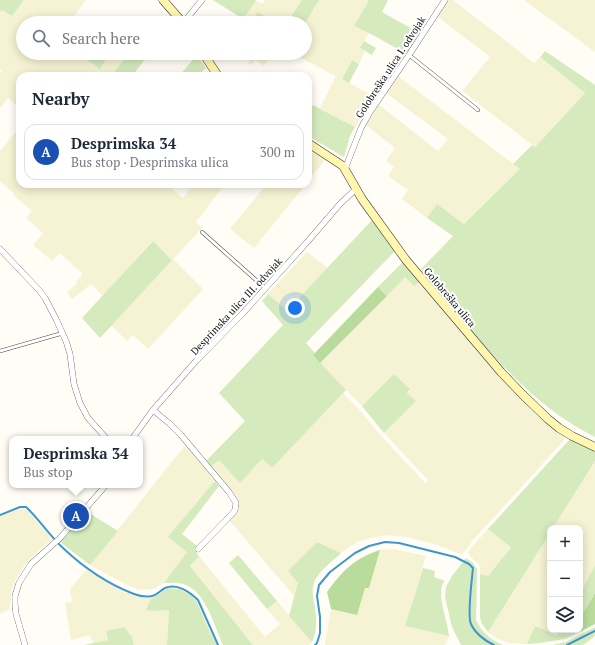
<!DOCTYPE html>
<meta charset="utf-8">
<style>
body{margin:0;font-family:"PT Serif",serif;background:#f2f2f3;color:#1f2937}
.controls{position:absolute;right:12px;bottom:12px;display:grid;overflow:hidden;border-radius:8px;box-shadow:0 2px 10px #0003}
.controls button{width:36px;height:36px;display:grid;place-items:center;padding:0;border:0;border-bottom:1px solid #e0e1e3;background:#fff;color:#1f2937;font:20px sans-serif}
.you{position:absolute;left:295px;top:308px;width:14px;height:14px;margin:-10px;border:3px solid #fff;border-radius:50%;background:#1a73e8;box-shadow:0 0 0 6px #1a73e833}
.badge{display:grid;place-items:center;width:26px;height:26px;border-radius:50%;background:#c4262e;color:#fff;font-size:13px;font-weight:700}
.pin{position:absolute;translate:-50% -50%;border:2px solid #fff;box-shadow:0 1px 4px #0006}
.popup{position:absolute;left:9px;top:436px;width:134px;height:52px;box-sizing:border-box;display:grid;place-content:center;border-radius:8px;background:#fff;filter:drop-shadow(0 1px 3px #0005);font-size:13px;white-space:nowrap;color:#747a83}
.popup b{font-size:15px;color:#1f2937}
.popup::after{content:'';position:absolute;left:50%;top:100%;margin-left:-8px;border:8px solid transparent;border-top-color:#fff}
.list{margin:0;padding:0;list-style:none}
h2{display:flex;justify-content:space-between;align-items:center;height:52px;margin:0;padding:0 16px;font-size:17px}
h2 small{font-size:13px;font-weight:400;color:#747a83}
.list li{display:grid;grid-template-columns:26px 1fr auto;gap:12px;align-items:center;box-sizing:border-box;height:56px;margin:0 8px 8px;padding:0 8px;border:1px solid #e0e1e3;border-radius:12px}
.list b{display:block;font-size:15px;white-space:nowrap}
.list p{margin:0;font-size:13px;white-space:nowrap;color:#747a83}
.list em{font-size:13px;font-style:normal;color:#747a83}
.icon{flex:none;width:22px;height:22px;fill:none;stroke:currentColor;stroke-width:2;stroke-linecap:round;stroke-linejoin:round}
.map{position:relative;flex:none;width:595px;height:645px;overflow:hidden}
.search{position:absolute;background:#fff;box-shadow:0 2px 10px #0003;left:16px;top:16px;width:296px;height:44px;display:flex;align-items:center;gap:10px;box-sizing:border-box;padding:0 14px;border-radius:22px;color:#747a83;font-size:15px}
.panel{position:absolute;background:#fff;box-shadow:0 2px 10px #0003;left:16px;top:72px;width:296px;height:116px;border-radius:12px}
.map>svg:first-child{display:block}
.farmland{fill:#f6f3d4}
.green{fill:#d5ebbd}
.forest{fill:#b9dc9c}
.lines{fill:none;stroke-linecap:round;stroke-linejoin:round}
.stream{stroke:#3f96cf;stroke-width:2}
.lane-casing{stroke:#444;stroke-width:4}
.street-casing{stroke:#444;stroke-width:6}
.secondary-casing{stroke:#333;stroke-width:9}
.lane{stroke:#fff;stroke-width:3}
.street{stroke:#fff;stroke-width:5.5}
.secondary{stroke:#fff6b0;stroke-width:8}
.labels{text-anchor:middle;stroke-width:4;stroke-linejoin:round;paint-order:stroke}
.street-label{font-size:10px;fill:#111;stroke:#fff}
</style>
<div class="map">
<svg width="595" height="645" viewBox="0 0 595 645">
<rect width="100%" height="100%" fill="#fffdf5"/>
<!-- farmland -->
<g class="farmland">
<polygon points="24,0 86,0 73,17 80,23 23,23 23,53 77,53 100,69 108,58 101,53 129,53 111,76 20,76 20,108 8,98 0,108 0,74 2,71 0,70 0,12 2,10 12,16"/>
<polygon points="265,0 302,0 288,21 292,23 268,23 270,20 258,13 250,23 235,23 240,16 243,18 256,1 262,4"/>
<polygon points="319,0 369,0 354,26 369,33 360,48 365,51 359,64 352,60 342,79 375,97 355,127 320,108 336,76 291,53 305,53 305,23"/>
<polygon points="448,0 453,0 534,63 540,57 585,93 535,147 462,91 490,57 437,16"/>
<polygon points="524,0 595,0 595,52"/>
<polygon points="256,53 280,53 277,57 272,54 264,66 255,60 251,65 248,63"/>
<polygon points="398,76 520,169 464,224 438,205 427,218 402,199 408,190 388,176 394,167 386,161 395,148 366,125 379,105 438,151 448,139 386,93"/>
<polygon points="20,127 20,184 166,184 183,198 193,184 225,184 196,222 202,228 173,259 203,289 148,349 133,335 127,341 111,325 172,259 152,241 103,296 91,284 72,299 67,292 77,284 76,282 83,274 60,253 52,261 33,245 43,233 26,218 32,211 14,196 15,195 0,181 0,151"/>
<polygon points="308,150 325,160 308,181"/>
<polygon points="267,184 306,184 254,248 230,229"/>
<polygon points="307,252 328,268 286,312 268,294"/>
<polygon points="405,277 414,286 419,282 440,305 482,357 516,394 532,411 546,423 563,435 565,439 485,527 473,540 462,555 438,545 406,537 388,535 375,537 359,541 341,553 317,542 298,583 295,597 229,520 236,513 239,508 238,501 210,467 218,460 262,459 272,468 343,393 358,408 383,438 425,483 428,480 384,433 415,401 407,393 410,390 394,375 362,406 320,363"/>
<polygon points="186,444 215,481 169,537 187,552 164,583 153,589 140,590 127,585 90,565"/>
<polygon points="595,461 595,565 580,594 580,528 553,528"/>
<polygon points="22,508 26,509 52,539 36,553 23,567 16,580 12,587 11,595 10,609 0,614 0,516"/>
<polygon points="488,529 511,546 488,576 480,574 480,567 478,564 469,555 468,553 470,549"/>
<polygon points="550,533 550,630 561,630 558,635 535,626 527,644 509,643 497,639 488,632"/>
<polygon points="394,549 426,556 405,626 449,636 445,645 325,645 331,609 357,615 365,588 369,588 380,550"/>
<polygon points="199,556 265,637 280,624 267,609 277,601 312,642 309,645 253,645 190,566"/>
<polygon points="86,570 124,592 135,596 144,598 151,598 147,610 153,611 169,609 167,645 134,645 132,637 106,631 108,640 93,643 90,635 71,640 65,603 72,602 70,589"/>
</g>
<!-- green -->
<g class="green">
<polygon points="0,0 24,0 12,16 2,10 0,12"/>
<polygon points="213,0 255,0 256,1 243,19"/>
<polygon points="302,0 319,0 305,23 292,23 288,21"/>
<polygon points="369,0 388,0 382,12 421,34 407,54 369,33 354,26"/>
<polygon points="258,12 270,20 268,23 250,23"/>
<polygon points="364,41 376,48 372,55 360,48"/>
<path d="M545,51l50,34v352c-73,-36 -123,-107 -174,-168l32,-33 -26,-18 10,-14 27,20 56,-55 -7,-5 19,-19 3,2 50,-54 -45,-36z"/>
<polygon points="77,53 101,53 108,57 100,69"/>
<polygon points="129,53 150,53 132,76 111,76"/>
<polygon points="197,55 206,68 197,76 179,76"/>
<polygon points="352,60 359,64 349,83 342,79"/>
<polygon points="313,105 355,127 350,136 344,157 308,136 308,107 311,109"/>
<polygon points="372,220 395,251 306,343 315,353 313,355 346,390 272,468 262,459 240,483 219,460 210,467 205,462 245,421 219,393 283,325 262,301 268,294 287,311"/>
<polygon points="153,241 172,260 100,338 82,318"/>
<polygon points="403,262 419,282 414,286 405,277 387,296 378,287"/>
<polygon points="394,374 410,389 407,393 416,401 384,433 362,406"/>
<polygon points="570,439 595,451 595,461 553,528 550,528 550,533 488,632 482,624 480,618 480,574 488,576 511,547 488,529"/>
<path d="M215,481l4,5 -37,48 15,12 -3,4 5,6 -9,10 63,79h-30c-8,-18 -17,-52 -37,-60 -7,-3 -15,-2 -22,-2l23,-31 -19,-15z"/>
<polygon points="89,513 118,531 90,565 60,542"/>
<path d="M317,542l24,11c-9,9 -23,18 -27,30 -3,9 0,17 1,25 2,11 2,24 -3,34l-23,-26 9,-33 -10,-12z"/>
<polygon points="238,555 277,601 267,609 229,563"/>
<path d="M466,558l7,5 4,6 -1,51c6,13 15,20 27,25h-42l-9,-18 -7,-30 1,-10 6,-11z"/>
<polygon points="595,565 595,593 585,610 580,616 580,594"/>
<path d="M423,568l12,3 -1,6 11,4c-1,0 -3,4 -3,5 -4,13 6,36 7,50l-44,-10z"/>
<polygon points="168,588 179,589 191,595 196,600 210,632 217,645 161,645 167,645 169,610 153,611 146,610 151,598 155,597"/>
<polygon points="535,626 557,635 561,630 576,630 578,633 565,639 540,643 527,644"/>
<polygon points="124,627 132,637 134,645 84,645 108,640 106,631"/>
<polygon points="595,627 595,636 583,645 552,645 566,642"/>
</g>
<!-- forest -->
<g class="forest">
<polygon points="378,287 387,296 320,363 313,355"/>
<path d="M380,550l-11,38h-4l-8,27 -26,-6 -4,-17c15,-21 28,-34 53,-42z"/>
<polygon points="595,593 595,624 578,633 576,630 580,630 580,616 585,610"/>
</g>
<g class="lines">
<!-- stream -->
<g class="stream">
<path d="M0,515l20,-8h6c13,12 23,28 37,41 20,19 45,36 71,46 5,2 13,3 18,2 5,-1 9,-6 13,-8 12,-5 25,4 33,12l20,45"/>
<path d="M315,645l2,-2 3,-10v-16l-3,-21 2,-11 11,-13 25,-19 14,-7 16,-4 14,1 56,14 14,7 4,4c-1,11 -6,48 -2,56 4,9 14,17 23,21"/>
<polyline points="567,645 595,631"/>
</g>
<!-- lane casing -->
<g class="lane-casing">
<g id="lane">
<polyline points="409,55 478,110"/>
<polyline points="202,232 265,288"/>
<polyline points="0,351 63,333"/>
</g>
</g>
<!-- street casing -->
<g class="street-casing">
<g id="street">
<polyline points="183,23 202,0"/>
<polyline points="345,169 361,128 370,112 409,55 445,0"/>
<polyline points="0,249 39,290 45,298 56,319 66,341 70,354 74,384 80,403 88,418 107,439"/>
<polyline points="153,410 170,424 181,435 229,492 236,503 235,510 232,514 198,549"/>
<polyline points="132,439 153,410 196,361 243,313 309,240 340,204 356,189"/>
<polyline points="25,645 16,614 15,604 15,596 19,583 31,564 60,538 106,485"/>
</g>
</g>
<!-- secondary casing -->
<g class="secondary-casing">
<g id="secondary">
<polyline points="163,0 183,23"/>
<polyline points="203,53 218,76"/>
<polyline points="308,143 343,166 362,199 406,260 501,372 523,395 548,419 559,428 572,436 595,447"/>
</g>
</g>
<!-- lane -->
<use href="#lane" class="lane"/>
<!-- street -->
<use href="#street" class="street"/>
<!-- secondary -->
<use href="#secondary" class="secondary"/>
</g>
<g class="labels">
<!-- street labels -->
<g class="street-label">
<text transform="translate(390 67) rotate(-57)" y="4">Golobreška ulica I. odvojak</text>
<text transform="translate(450 297) rotate(50)" y="4">Golobreška ulica</text>
<text transform="translate(236 306) rotate(-47)" y="4">Desprimska ulica III. odvojak</text>
</g>
</g>
</svg>
<div class="controls">
<button>+</button>
<button>−</button>
<button><svg class="icon" aria-label="layers" viewBox="0 0 24 24"><path d="M12 4l9 5-9 5-9-5zM3 14l9 5 9-5"/></svg></button>
</div>
<div class="you"></div>
<div class="pin badge" style="left:76px;top:516px;background:#1a4fb4">A</div>
<div class="popup"><b>Desprimska 34</b>Bus stop</div>
<div class="search"><svg class="icon" aria-label="search" viewBox="0 0 24 24"><circle cx="10" cy="10" r="6"/><path d="M15 15l6 6"/></svg>Search here</div>
<section class="panel">
<h2>Nearby<small></small></h2>
<ul class="list">
<li><span class="badge" style="background:#1a4fb4">A</span><div><b>Desprimska 34</b><p>Bus stop · Desprimska ulica</p></div><em>300 m</em></li>
</ul>
</section>
</div>
